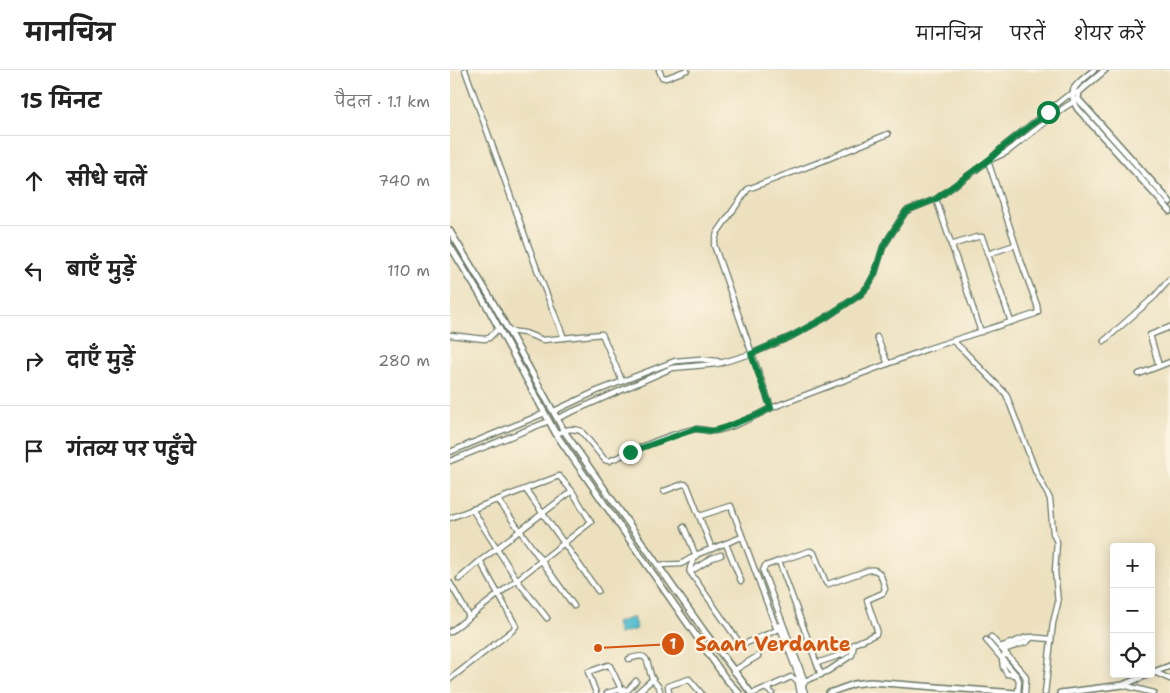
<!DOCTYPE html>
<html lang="hi">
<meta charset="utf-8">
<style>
body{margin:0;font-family:"Shantell Sans","Playpen Sans Deva",sans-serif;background:#f2f2f2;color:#222}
.controls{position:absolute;right:15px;bottom:15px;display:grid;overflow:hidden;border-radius:5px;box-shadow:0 2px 12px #0003}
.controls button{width:45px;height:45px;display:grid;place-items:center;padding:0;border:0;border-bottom:1px solid #e0e0e0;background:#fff;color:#222;font:25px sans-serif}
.stop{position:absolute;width:15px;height:15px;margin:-11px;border:4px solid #0b8043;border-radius:50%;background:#fff}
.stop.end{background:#0b8043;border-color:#fff;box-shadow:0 1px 5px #0008}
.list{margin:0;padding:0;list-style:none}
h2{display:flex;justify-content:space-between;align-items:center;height:65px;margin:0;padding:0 20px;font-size:21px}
h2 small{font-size:16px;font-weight:400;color:#767676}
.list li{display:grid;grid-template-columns:32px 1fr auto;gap:15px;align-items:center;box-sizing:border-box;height:90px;padding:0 20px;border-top:1px solid #e0e0e0}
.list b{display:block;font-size:19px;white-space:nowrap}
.list em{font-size:16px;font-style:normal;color:#767676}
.icon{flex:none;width:28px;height:28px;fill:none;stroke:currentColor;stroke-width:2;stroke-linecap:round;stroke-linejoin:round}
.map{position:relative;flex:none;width:720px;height:623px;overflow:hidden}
header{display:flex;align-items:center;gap:30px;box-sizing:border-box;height:70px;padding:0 25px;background:#fff;border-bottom:1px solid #e0e0e0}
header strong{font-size:24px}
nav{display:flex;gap:28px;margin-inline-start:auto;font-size:18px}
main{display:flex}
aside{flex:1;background:#fff}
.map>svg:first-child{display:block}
.water{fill:#50bbcc;stroke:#387c80}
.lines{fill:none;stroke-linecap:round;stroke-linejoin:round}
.minor-casing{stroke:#677664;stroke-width:7}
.tertiary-casing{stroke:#677664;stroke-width:8}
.minor{stroke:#fff;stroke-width:4.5}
.tertiary{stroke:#fff;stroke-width:5}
.route{stroke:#0b8043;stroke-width:6}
.leader{fill:none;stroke:#d45610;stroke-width:2}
.callout-dot{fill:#d45610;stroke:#fcf5e5;stroke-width:2}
.mark-label{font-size:15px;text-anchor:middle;font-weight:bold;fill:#fff}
.callout-label{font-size:20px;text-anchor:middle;font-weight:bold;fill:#d45610;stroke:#fcf5e5;stroke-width:4.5;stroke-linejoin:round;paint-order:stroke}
</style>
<header>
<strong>मानचित्र</strong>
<nav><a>मानचित्र</a><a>परतें</a><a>शेयर करें</a></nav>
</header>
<main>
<aside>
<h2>15 मिनट<small>पैदल · 1.1 km</small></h2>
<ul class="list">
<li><svg class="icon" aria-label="ahead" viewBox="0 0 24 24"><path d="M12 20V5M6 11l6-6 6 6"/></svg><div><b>सीधे चलें</b></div><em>740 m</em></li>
<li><svg class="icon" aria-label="left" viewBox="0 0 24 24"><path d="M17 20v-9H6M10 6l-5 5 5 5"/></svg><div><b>बाएँ मुड़ें</b></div><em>110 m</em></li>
<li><svg class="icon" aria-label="right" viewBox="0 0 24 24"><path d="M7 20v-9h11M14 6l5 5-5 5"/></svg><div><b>दाएँ मुड़ें</b></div><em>280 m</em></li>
<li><svg class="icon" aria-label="arrive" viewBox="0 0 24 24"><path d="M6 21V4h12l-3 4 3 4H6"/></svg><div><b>गंतव्य पर पहुँचे</b></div></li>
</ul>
</aside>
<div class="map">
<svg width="720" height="623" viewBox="0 0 720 623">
<rect width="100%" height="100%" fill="#fcf5e5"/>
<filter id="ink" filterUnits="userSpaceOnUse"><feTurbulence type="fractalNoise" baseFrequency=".02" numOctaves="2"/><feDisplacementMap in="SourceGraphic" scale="10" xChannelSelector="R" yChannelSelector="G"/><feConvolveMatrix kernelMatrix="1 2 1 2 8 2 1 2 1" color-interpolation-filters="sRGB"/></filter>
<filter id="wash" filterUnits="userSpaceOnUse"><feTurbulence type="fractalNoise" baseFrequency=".0096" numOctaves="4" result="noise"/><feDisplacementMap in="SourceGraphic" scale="20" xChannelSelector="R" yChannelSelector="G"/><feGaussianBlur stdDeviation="1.12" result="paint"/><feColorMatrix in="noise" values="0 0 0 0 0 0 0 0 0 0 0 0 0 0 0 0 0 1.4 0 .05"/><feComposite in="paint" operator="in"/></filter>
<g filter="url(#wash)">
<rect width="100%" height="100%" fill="#ece0be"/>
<!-- water -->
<polygon class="water" points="183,547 187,559 169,564 166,553"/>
</g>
<g filter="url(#ink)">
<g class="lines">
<!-- minor casing -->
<g class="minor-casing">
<g id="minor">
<polyline points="15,0 88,202 114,268"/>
<polyline points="209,0 212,7 216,8 237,0"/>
<polyline points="542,89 557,82 615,37 625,31"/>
<polyline points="486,129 531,262"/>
<polyline points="501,175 527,167 532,167 561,252"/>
<polyline points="538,184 565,175"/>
<polyline points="59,261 75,263 93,270 152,264 172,311"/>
<polyline points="0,265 34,269 39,268 48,259"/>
<polyline points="427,267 438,294"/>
<polyline points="503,271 514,281 556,324 586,402 600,429 603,463 607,472 605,501 608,533 603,553 595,623"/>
<polyline points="654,271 705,226 720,209"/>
<polyline points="709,296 700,265 720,257"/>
<polyline points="689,304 720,292"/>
<polyline points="321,338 264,175 267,163 298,119 370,92 438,64"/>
<polyline points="104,341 147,321 225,291 250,289 267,291 272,293"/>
<polyline points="108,348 222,298 267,294 301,284 342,266 375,248 411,224 418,216 425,203 433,177 456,141 486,129 541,89 554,76 617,26 629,22"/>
<path d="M106,364c9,-4 16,-7 25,-3l24,29 4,1c27,-11 56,-26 86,-32 6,-1 12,3 19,2 17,-2 41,-15 57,-23l156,-59 108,-35 3,-2 -1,-7 -16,-44 -33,-100"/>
<polyline points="0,382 95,343"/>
<polyline points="0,391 99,351"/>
<polyline points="76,420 148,521"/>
<polyline points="214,421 233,414 237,415 262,479"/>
<polyline points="48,430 124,536"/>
<polyline points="22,439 67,510 97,548"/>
<polyline points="0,448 109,406 122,421 141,452 0,562"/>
<polyline points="234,457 246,486"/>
<polyline points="276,474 291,511"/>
<path d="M244,487c0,6 -6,9 -4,15l49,70 5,2 33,-14 -46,-124 -31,10"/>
<polyline points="329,491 315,496 313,501 355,612 352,617"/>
<polyline points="209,495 231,494 248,484 292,467"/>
<polyline points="240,502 262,488 271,485"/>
<polyline points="9,509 30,491"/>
<polyline points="0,513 19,546"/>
<polyline points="329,555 355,623"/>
<polyline points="541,567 574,604 576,608 575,623"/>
<polyline points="536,570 567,606 569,611 568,623"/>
<polyline points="550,577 577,567 601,569"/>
<polyline points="553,580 577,572 582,567"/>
<polyline points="556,583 552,588 553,597 557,604 566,605"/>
<path d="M179,589c24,-9 16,6 24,21 3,5 8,6 7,13"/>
<polyline points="367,593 394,584 398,581"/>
<polyline points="283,601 308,586"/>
<polyline points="704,602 720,609"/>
<polyline points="0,609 63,560 66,556 30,491 122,421"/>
<path d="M355,611l23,-10 24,-16 2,-11 22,-10 1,-4 -10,-30 16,-7 2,-4c-3,-10 -4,-21 -16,-19l-41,14 -2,-1 -12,-30 -4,-2 -31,10 42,114"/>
<polyline points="348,612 350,623"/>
<polyline points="673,615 704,623"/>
<polyline points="317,618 341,607 350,612"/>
<polyline points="146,623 138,602 158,595 160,596 173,623"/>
<polyline points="157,623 171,619 178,620 186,611"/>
<polyline points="187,623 203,609"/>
<polyline points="219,623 218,616 239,609 251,623"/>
<polyline points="304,623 315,618 322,623"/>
</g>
</g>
<!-- tertiary casing -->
<g class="tertiary-casing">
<g id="tertiary">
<path d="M644,0c-14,13 -29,17 -17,38l93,103"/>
<polyline points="655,0 629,22 628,29 720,132"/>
<polyline points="0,161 40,227 114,361 254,561 301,623"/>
<polyline points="0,176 38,238 106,364 276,609 289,623"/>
<polyline points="701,603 720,596"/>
<polyline points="379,623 404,614 420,612 566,623"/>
<polyline points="610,623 673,615 699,604"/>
</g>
</g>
<!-- minor -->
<use href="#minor" class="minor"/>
<!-- tertiary -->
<use href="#tertiary" class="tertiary"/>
</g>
</g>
<g class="lines" filter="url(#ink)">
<!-- route -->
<polyline class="route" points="180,382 245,359 262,361 268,360 307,345 321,338 301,284 342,266 375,248 411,224 418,216 425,203 433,177 456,141 486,129 540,89 554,76 598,42"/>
</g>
<!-- callouts -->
<path class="leader" d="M148 578L223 574"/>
<g class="callout-dot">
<circle cx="148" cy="578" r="5"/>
<circle cx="223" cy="574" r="12"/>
</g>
<g class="mark-label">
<text x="223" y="579">1</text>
</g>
<g class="callout-label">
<text x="323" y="581">Saan Verdante</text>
</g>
</svg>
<div class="controls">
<button>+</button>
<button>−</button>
<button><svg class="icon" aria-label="locate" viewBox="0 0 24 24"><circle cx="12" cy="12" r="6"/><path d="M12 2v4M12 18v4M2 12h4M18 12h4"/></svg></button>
</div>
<div class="stop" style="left:598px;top:42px"></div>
<div class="stop end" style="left:180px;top:382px"></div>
</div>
</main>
